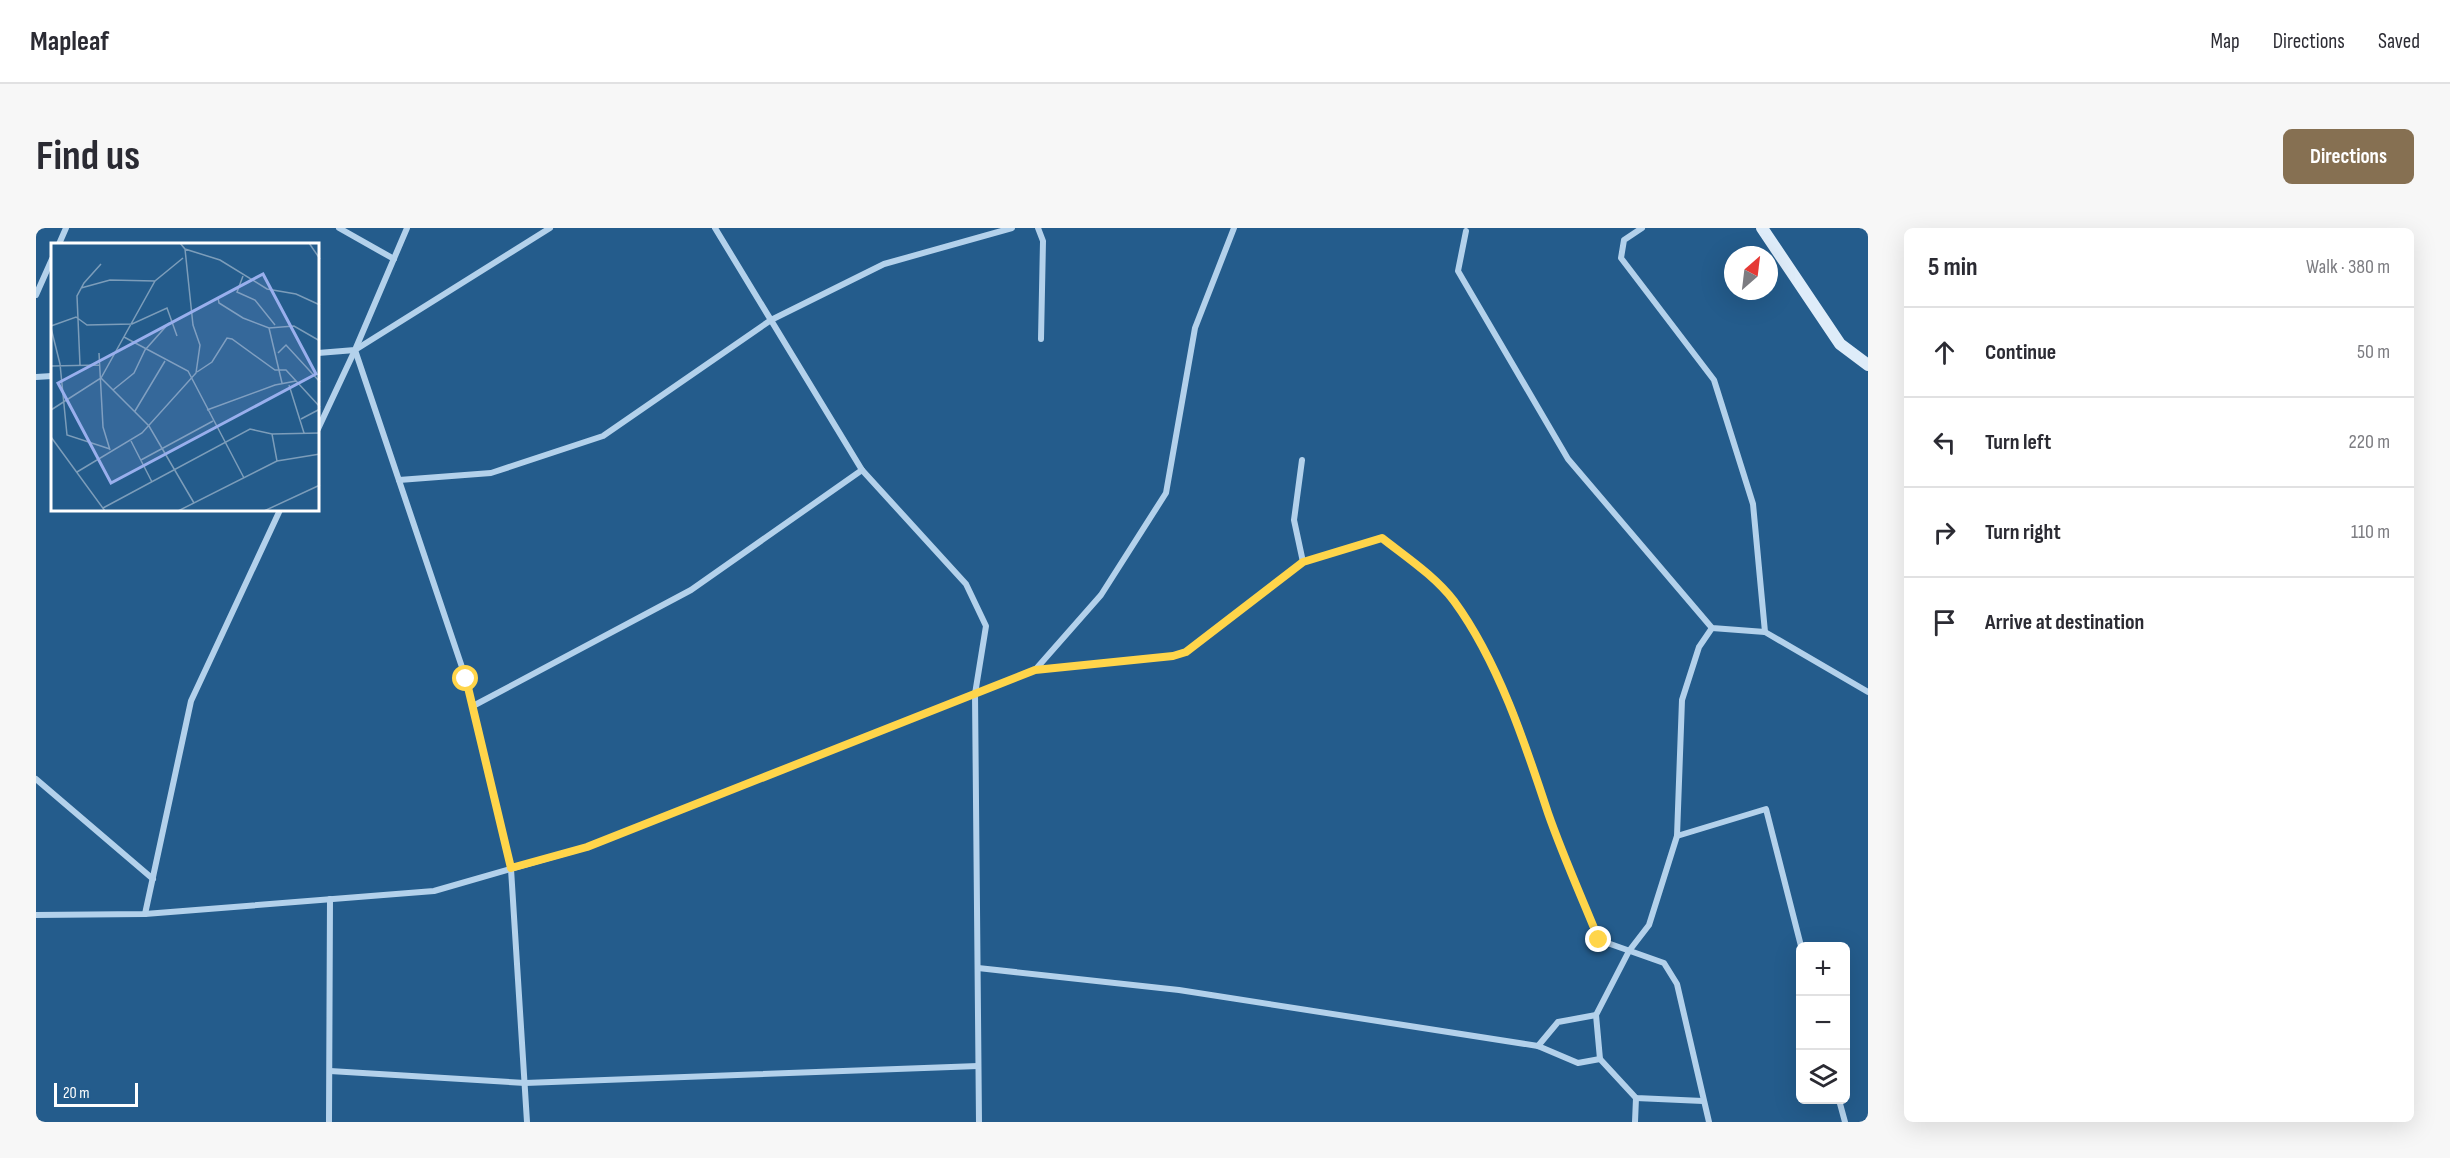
<!DOCTYPE html>
<meta charset="utf-8">
<style>
body{margin:0;font-family:"Sofia Sans Condensed",sans-serif;background:#f7f7f7;color:#2b2b33}
.controls{position:absolute;right:18px;bottom:18px;display:grid;overflow:hidden;border-radius:9px;box-shadow:0 6px 24px #0002}
.controls button{width:54px;height:54px;display:grid;place-items:center;padding:0;border:0;border-bottom:2px solid #e1e1e2;background:#fff;color:#2b2b33;font:30px sans-serif}
.compass{position:absolute;left:1688px;top:18px;width:54px;height:54px;border-radius:50%;background:#fff;box-shadow:0 6px 24px #0002;rotate:28deg}
.scale{position:absolute;left:18px;bottom:15px;width:84px;box-sizing:border-box;padding-left:6px;border:3px solid #fff;border-top:0;font-size:16px;line-height:21px;white-space:nowrap;color:#fff;-webkit-text-stroke:4px #245c8c;paint-order:stroke}
.stop{position:absolute;width:18px;height:18px;margin:-14px;border:4px solid #ffd54a;border-radius:50%;background:#fff}
.stop.end{background:#ffd54a;border-color:#fff;box-shadow:0 2px 6px #0008}
.list{margin:0;padding:0;list-style:none}
h2{display:flex;justify-content:space-between;align-items:center;height:78px;margin:0;padding:0 24px;font-size:26px}
h2 small{font-size:20px;font-weight:400;color:#7c7c81}
.list li{display:grid;grid-template-columns:39px 1fr auto;gap:18px;align-items:center;box-sizing:border-box;height:90px;padding:0 24px;border-top:2px solid #e1e1e2}
.list b{display:block;font-size:22px;white-space:nowrap}
.list em{font-size:20px;font-style:normal;color:#7c7c81}
.icon{flex:none;width:33px;height:33px;fill:none;stroke:currentColor;stroke-width:2;stroke-linecap:round;stroke-linejoin:round}
.map{position:relative;flex:none;width:1832px;height:894px;overflow:hidden;border-radius:9px}
header{display:flex;align-items:center;gap:36px;box-sizing:border-box;height:84px;padding:0 30px;background:#fff;border-bottom:2px solid #e1e1e2}
header strong{font-size:28px}
nav{display:flex;gap:33px;margin-inline-start:auto;font-size:21px}
.intro{display:flex;align-items:center;justify-content:space-between;box-sizing:border-box;height:144px;padding:0 36px}
h1{margin:0;font-size:42px}
.button{padding:15px 27px;border-radius:9px;background:#867052;color:#fff;font-size:21px;font-weight:700}
main{display:flex;gap:36px;padding:0 36px}
aside{flex:1;background:#fff;border-radius:9px;box-shadow:0 6px 24px #0002}
.map>svg:first-child{display:block}
.lines{fill:none;stroke-linecap:round;stroke-linejoin:round}
.street{stroke:#b3d1eb;stroke-width:6}
.secondary{stroke:#deecf9;stroke-width:12}
.route{stroke:#ffd54a;stroke-width:8}
.inset-road{fill:none;stroke:#7c9dba;stroke-width:1.5}
.view{fill:#99afed;fill-opacity:0.15;stroke:#99afed;stroke-width:3}
.inset-edge{fill:none;stroke:#fff;stroke-width:3}
</style>
<header>
<strong>Mapleaf</strong>
<nav><a>Map</a><a>Directions</a><a>Saved</a></nav>
</header>
<div class="intro"><h1>Find us</h1><a class="button">Directions</a></div>
<main>
<div class="map">
<svg width="1832" height="894" viewBox="0 0 1832 894">
<rect width="100%" height="100%" fill="#245c8c"/>
<g class="lines">
<!-- street -->
<g class="street">
<polyline points="303,0 358,31"/>
<polyline points="679,0 826,242 930,356 950,398 939,466 943,894"/>
<polyline points="1002,0 1007,13 1005,111"/>
<polyline points="1606,0 1588,12 1585,30 1678,152 1717,276 1729,404"/>
<polyline points="1430,3 1422,43 1532,231 1676,400 1729,404 1832,464"/>
<polyline points="23,16 30,0"/>
<polyline points="0,67 16,31"/>
<polyline points="319,122 430,451 475,641 491,894"/>
<polyline points="282,125 319,122 514,0"/>
<polyline points="0,149 16,148"/>
<polyline points="282,201 319,122 371,0"/>
<polyline points="1266,232 1258,292 1267,334"/>
<polyline points="363,252 455,245 567,208 735,92 848,36 976,0"/>
<path d="M1000,442l137,-14 13,-4 117,-90 79,-24c24,19 53,38 72,63 45,62 71,140 94,212 15,43 34,85 51,127l65,23 13,21 32,138"/>
<polyline points="437,478 655,362 826,242"/>
<polyline points="0,551 117,651"/>
<polyline points="1641,608 1730,581 1765,718"/>
<polyline points="109,686 155,473 244,282"/>
<polyline points="0,687 109,686 398,663 551,619 999,442 1065,367 1130,265 1159,100 1198,0"/>
<polyline points="942,740 1143,762 1502,818 1542,835 1564,831"/>
<polyline points="1502,818 1522,794 1560,787"/>
<polyline points="294,843 489,855 942,838"/>
<polyline points="1803,872 1809,894"/>
<polyline points="1667,873 1600,870 1564,831 1560,787 1593,723 1613,697 1641,608 1646,472 1663,419 1676,400"/>
<polyline points="293,894 294,671"/>
<polyline points="1599,894 1600,870"/>
</g>
<!-- secondary -->
<polyline class="secondary" points="1726,0 1804,116 1832,137"/>
</g>
<g class="lines">
<!-- route -->
<path class="route" d="M430,451l45,189 76,-21 448,-177 138,-14 13,-4 117,-90 79,-24c24,19 53,38 72,63 44,60 71,142 94,212 15,43 34,85 51,127"/>
</g>
<!-- overview -->
<g transform="translate(15 15)">
<rect width="268" height="268" fill="#245c8c"/>
<path class="inset-road" d="M129,0l5,6 35,11 47,29 29,5 24,11M258,0l11,16M192,33l-6,16 18,8 20,25M30,45l29,-8 45,1M167,55l1,5 24,15 26,10 25,-2 26,15M0,83l25,-9 11,8 45,-1 35,-16 10,28M0,85l9,36 7,71 43,14M218,85l13,55M73,94l64,34 56,107M48,110l4,74 7,23M227,110l8,-8 34,37M29,122l-3,-69 7,-13 17,-19M0,123l49,-1M146,129l15,-10 15,-24 5,1 43,31h11l34,37M50,135l48,48 45,77M238,142l15,48M62,147l21,-17 11,-23 24,-27M0,167l50,-32 54,-97 28,-23M156,167l68,-25 21,-4M84,168l30,-50M250,176l19,-10M0,194l54,74M80,198l21,41M90,217l72,-39M226,218l43,-7M26,229l65,-39 54,-60 4,-28 -7,-20 -8,-76M52,265l147,-79 22,5 48,-1M127,268l99,-50 -5,-27M213,268l56,-26"/>
<path class="view" d="M212,31l53,100 -205,109 -53,-100z"/>
<rect width="268" height="268" class="inset-edge"/>
</g>
</svg>
<div class="controls">
<button>+</button>
<button>−</button>
<button><svg class="icon" aria-label="layers" viewBox="0 0 24 24"><path d="M12 4l9 5-9 5-9-5zM3 14l9 5 9-5"/></svg></button>
</div>
<svg class="compass" viewBox="-18 -18 36 36"><path d="M0-13l5 13h-10z" fill="#e53935"/><path d="M0 13l5-13h-10z" fill="#7c7c81"/></svg>
<div class="scale">20 m</div>
<div class="stop" style="left:430px;top:451px"></div>
<div class="stop end" style="left:1563px;top:712px"></div>
</div>
<aside>
<h2>5 min<small>Walk · 380 m</small></h2>
<ul class="list">
<li><svg class="icon" aria-label="ahead" viewBox="0 0 24 24"><path d="M12 20V5M6 11l6-6 6 6"/></svg><div><b>Continue</b></div><em>50 m</em></li>
<li><svg class="icon" aria-label="left" viewBox="0 0 24 24"><path d="M17 20v-9H6M10 6l-5 5 5 5"/></svg><div><b>Turn left</b></div><em>220 m</em></li>
<li><svg class="icon" aria-label="right" viewBox="0 0 24 24"><path d="M7 20v-9h11M14 6l5 5-5 5"/></svg><div><b>Turn right</b></div><em>110 m</em></li>
<li><svg class="icon" aria-label="arrive" viewBox="0 0 24 24"><path d="M6 21V4h12l-3 4 3 4H6"/></svg><div><b>Arrive at destination</b></div></li>
</ul>
</aside>
</main>
